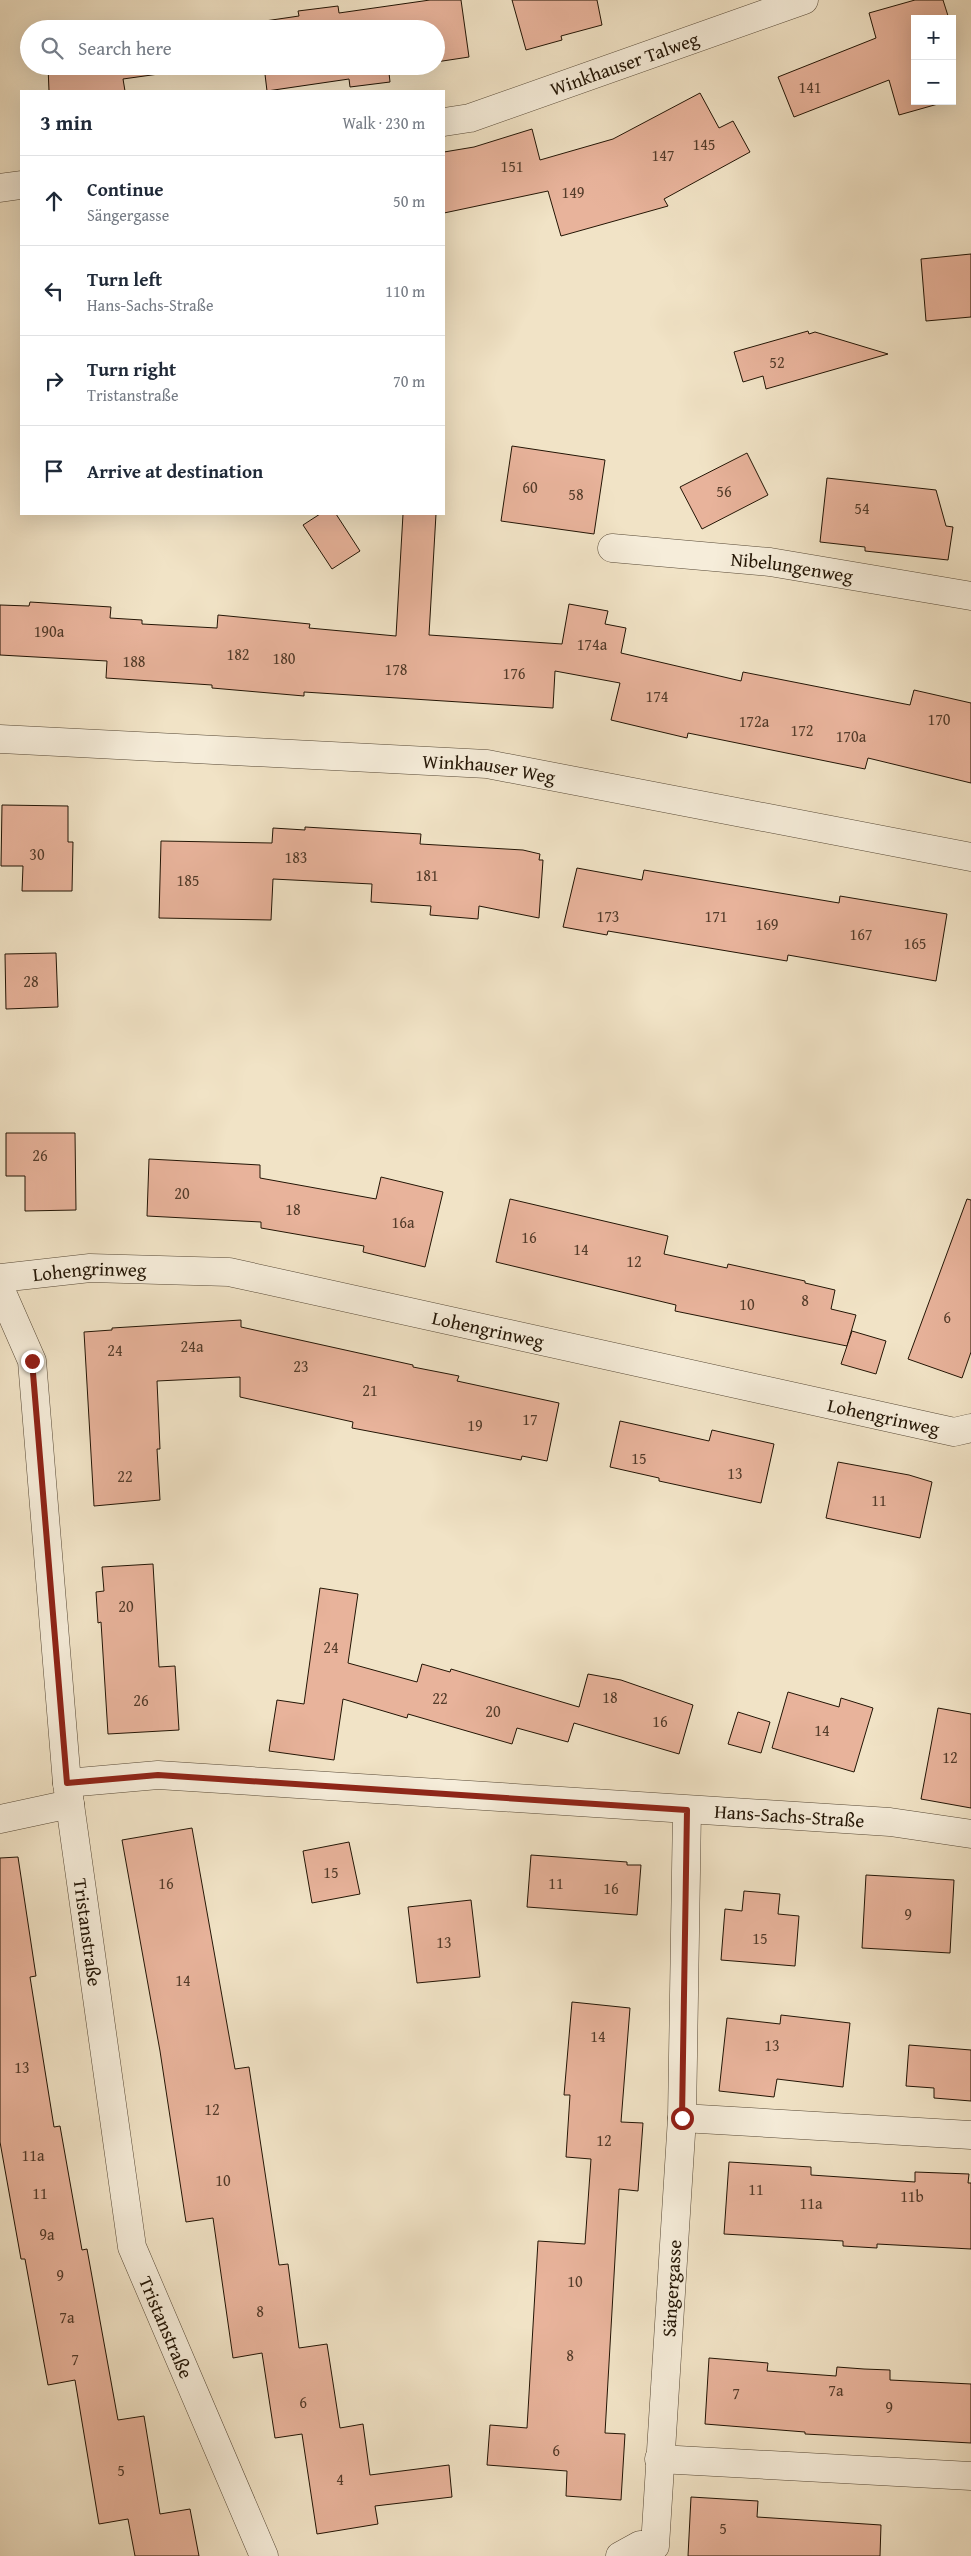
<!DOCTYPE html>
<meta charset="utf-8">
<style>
body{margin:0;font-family:"Gentium Book Plus",serif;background:#f6f6f7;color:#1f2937}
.controls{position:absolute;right:15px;top:15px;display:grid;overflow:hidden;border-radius:0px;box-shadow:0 5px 20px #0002}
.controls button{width:45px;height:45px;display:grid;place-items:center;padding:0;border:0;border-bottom:1px solid #e0e1e3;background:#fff;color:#1f2937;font:25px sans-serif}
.stop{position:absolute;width:15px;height:15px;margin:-11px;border:4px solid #8f2418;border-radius:50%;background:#fff}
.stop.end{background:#8f2418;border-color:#fff;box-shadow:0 1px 5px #0008}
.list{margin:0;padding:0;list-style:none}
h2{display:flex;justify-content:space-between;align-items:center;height:65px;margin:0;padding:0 20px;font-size:21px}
h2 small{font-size:16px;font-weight:400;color:#747a83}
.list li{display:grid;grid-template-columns:32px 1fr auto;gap:15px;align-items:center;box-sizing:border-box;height:90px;padding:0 20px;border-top:1px solid #e0e1e3}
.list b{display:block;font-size:19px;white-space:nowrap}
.list p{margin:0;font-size:16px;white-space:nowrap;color:#747a83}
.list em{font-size:16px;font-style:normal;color:#747a83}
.icon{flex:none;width:28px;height:28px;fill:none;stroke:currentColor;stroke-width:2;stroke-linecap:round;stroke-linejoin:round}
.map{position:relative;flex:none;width:971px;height:2556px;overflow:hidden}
.search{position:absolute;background:#fff;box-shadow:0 5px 20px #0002;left:20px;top:20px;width:425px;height:55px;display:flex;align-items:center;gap:12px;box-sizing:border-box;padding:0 18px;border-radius:28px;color:#747a83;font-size:19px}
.panel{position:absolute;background:#fff;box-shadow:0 5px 20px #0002;left:20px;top:90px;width:425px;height:425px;border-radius:0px}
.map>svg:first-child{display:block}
.building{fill:#e8b39b;stroke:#231505}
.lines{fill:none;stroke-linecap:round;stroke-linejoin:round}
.minor-casing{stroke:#564835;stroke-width:29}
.minor{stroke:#f6edda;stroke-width:28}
.route{stroke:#8f2418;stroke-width:6}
.labels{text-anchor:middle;stroke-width:4;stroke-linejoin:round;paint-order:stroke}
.number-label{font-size:16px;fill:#543c2a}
.street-label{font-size:19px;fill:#231505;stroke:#f6edda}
</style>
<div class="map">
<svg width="971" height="2556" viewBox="0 0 971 2556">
<rect width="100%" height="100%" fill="#f1e3c6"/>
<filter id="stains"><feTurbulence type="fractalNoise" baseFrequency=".004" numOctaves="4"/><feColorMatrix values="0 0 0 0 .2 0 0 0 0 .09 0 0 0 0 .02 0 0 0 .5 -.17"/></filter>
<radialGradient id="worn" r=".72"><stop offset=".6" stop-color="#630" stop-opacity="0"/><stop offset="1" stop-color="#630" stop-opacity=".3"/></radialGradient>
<!-- building -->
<g class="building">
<polygon points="430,0 461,0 469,57 436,62 436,29 259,29 258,22 299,16 298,11 338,6 339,13"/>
<polygon points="512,0 597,0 602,25 561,36 562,40 526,50"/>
<polygon points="915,0 943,0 949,19 915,19 915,101 937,101 938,104 899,115 889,80 794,117 778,77 876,38 869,13"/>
<polygon points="48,66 173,66 173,72 123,79 125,91 49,91"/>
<polygon points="264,66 429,66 429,67 389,73 390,82 350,87 349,79 267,91"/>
<polygon points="700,93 719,128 733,121 750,152 664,199 668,206 561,236 548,191 444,213 444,152 474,147 532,129 540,160 613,139"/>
<polygon points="971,254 971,317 926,321 921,259"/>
<polygon points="808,331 809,334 815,332 888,354 766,389 763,376 743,382 734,352"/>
<polygon points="512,446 605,460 594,534 501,521"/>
<polygon points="747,453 768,495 702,529 680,487"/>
<polygon points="827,478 936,490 946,526 953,527 948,560 865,551 865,547 820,542"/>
<polygon points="320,514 336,514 360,551 332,569 303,525"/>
<polygon points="403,514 436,514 429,635 562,644 569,604 608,611 605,624 626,628 621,653 741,681 743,672 910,705 914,690 971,703 971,783 868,758 865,769 688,733 687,738 611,720 620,683 555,671 553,708 304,692 304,696 212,688 212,685 106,678 107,661 0,655 0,605 29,606 30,602 111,607 110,618 142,620 142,624 217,628 218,615 310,624 309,628 396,636"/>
<polygon points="2,805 68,806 68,842 73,842 72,891 22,891 23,866 1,866"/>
<polygon points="305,827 421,834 420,844 523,850 540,854 539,860 543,860 539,918 479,906 478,919 430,915 431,906 371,902 372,884 273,879 271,920 159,918 161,841 272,843 273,828 305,830"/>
<polygon points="577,868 642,880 644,870 839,903 840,896 947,914 936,981 788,955 787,961 608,931 607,935 563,927"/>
<polygon points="56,953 58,1007 6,1009 5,954"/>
<polygon points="6,1133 75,1133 76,1210 25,1211 25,1176 6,1176"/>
<polygon points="149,1159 260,1165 260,1178 376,1199 381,1177 443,1192 425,1267 363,1252 364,1246 261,1228 261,1222 147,1216"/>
<polygon points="510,1199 668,1236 664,1254 727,1268 728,1264 805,1281 805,1283 835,1290 831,1309 856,1315 847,1346 675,1311 676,1305 496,1262"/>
<polygon points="967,1199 971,1200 971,1352 962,1378 908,1359"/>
<polygon points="241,1320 241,1327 413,1365 413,1367 459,1376 457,1381 559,1403 547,1461 522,1456 521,1460 352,1428 353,1422 240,1397 240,1377 157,1381 160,1449 157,1449 160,1500 94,1506 84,1332 112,1330 112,1328"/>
<polygon points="852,1331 886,1341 876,1374 841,1364"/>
<polygon points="620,1421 709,1441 712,1430 774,1444 761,1503 659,1481 659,1478 610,1467"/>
<polygon points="838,1462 909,1475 932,1482 920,1538 826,1518"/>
<polygon points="153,1564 159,1667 175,1666 179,1730 108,1734 101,1622 98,1623 96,1592 104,1591 102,1567"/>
<polygon points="320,1588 358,1594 348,1663 417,1682 422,1664 450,1672 451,1669 579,1707 588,1674 621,1680 693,1705 679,1754 574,1723 568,1742 517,1728 512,1744 408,1714 407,1718 343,1699 334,1760 269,1751 277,1700 304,1704"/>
<polygon points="788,1692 839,1707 841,1698 873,1708 854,1772 772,1748"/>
<polygon points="938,1708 971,1714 971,1808 921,1799"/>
<polygon points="738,1712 770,1722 761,1753 728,1744"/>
<polygon points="192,1828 235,2069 249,2067 279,2265 288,2264 299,2348 327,2344 340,2428 363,2424 370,2475 449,2465 452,2497 375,2506 378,2524 317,2534 302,2434 275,2438 262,2353 233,2358 213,2218 186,2222 160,2051 122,1840"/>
<polygon points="349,1842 360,1894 312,1903 303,1851"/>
<polygon points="531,1855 627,1862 627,1865 641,1865 637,1915 527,1907"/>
<polygon points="18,1857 36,1976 30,1977 54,2127 60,2126 82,2250 87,2249 118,2420 144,2416 160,2514 190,2509 199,2556 135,2556 128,2519 99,2524 75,2380 48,2385 25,2259 21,2259 0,2142 0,1858"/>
<polygon points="866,1875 954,1880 950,1953 862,1948"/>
<polygon points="744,1891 780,1894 778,1914 799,1916 795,1966 721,1960 725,1909 742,1911"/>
<polygon points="471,1900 480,1977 417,1983 408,1907"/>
<polygon points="572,2002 630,2008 621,2122 643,2123 638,2191 619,2189 605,2433 625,2434 621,2500 566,2496 567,2471 487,2465 490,2425 527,2428 538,2241 585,2244 591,2159 566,2157 570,2095 564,2095"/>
<polygon points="781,2015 850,2023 843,2087 777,2079 774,2097 719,2091 727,2018 780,2024"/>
<polygon points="909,2045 971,2050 971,2101 934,2098 934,2088 906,2086"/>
<polygon points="729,2162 811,2167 811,2175 915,2182 915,2172 969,2174 968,2183 971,2183 971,2249 877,2244 877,2248 843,2246 843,2241 724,2234"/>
<polygon points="709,2358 768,2363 767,2371 836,2376 837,2367 864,2369 890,2370 890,2380 971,2384 971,2443 805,2434 805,2432 705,2424"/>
<polygon points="691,2497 758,2501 757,2517 881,2525 880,2556 688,2556"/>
</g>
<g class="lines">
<!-- minor casing -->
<g class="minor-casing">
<g id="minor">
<path id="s1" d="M444,122l26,-4 334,-118"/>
<polyline points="0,188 21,185"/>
<path id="s2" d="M612,548l158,14 201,34"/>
<path id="s3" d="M0,739l487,25 484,93"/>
<path id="s4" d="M0,1278l90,-10 139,4 725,160 17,-4"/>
<path id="s5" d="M0,1288l32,73 35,422 65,464 132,309"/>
<path id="s6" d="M67,1783l91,-8 732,47 81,12"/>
<polyline points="0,1819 70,1804"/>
<polyline points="682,2118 971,2135"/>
<polyline points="659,2459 971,2476"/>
<path id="s7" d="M620,2556l20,-11 15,1 27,-428 5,-308"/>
</g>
</g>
<!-- minor -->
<use href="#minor" class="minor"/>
</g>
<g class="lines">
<!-- route -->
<polyline class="route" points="32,1361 67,1783 158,1775 687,1810 682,2118"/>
</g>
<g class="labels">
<!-- number labels -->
<g class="number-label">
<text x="810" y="93">141</text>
<text x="704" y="150">145</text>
<text x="663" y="161">147</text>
<text x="512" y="172">151</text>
<text x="573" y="198">149</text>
<text x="777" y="368">52</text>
<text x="530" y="493">60</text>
<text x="724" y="497">56</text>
<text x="576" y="500">58</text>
<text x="862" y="514">54</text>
<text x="49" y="637">190a</text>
<text x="592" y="650">174a</text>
<text x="238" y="660">182</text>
<text x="284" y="664">180</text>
<text x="134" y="667">188</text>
<text x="396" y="675">178</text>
<text x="514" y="679">176</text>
<text x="657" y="702">174</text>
<text x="939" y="725">170</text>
<text x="754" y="727">172a</text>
<text x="802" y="736">172</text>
<text x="851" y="742">170a</text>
<text x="37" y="860">30</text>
<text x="296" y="863">183</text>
<text x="427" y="881">181</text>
<text x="188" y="886">185</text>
<text x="608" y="922">173</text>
<text x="716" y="922">171</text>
<text x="767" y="930">169</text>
<text x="861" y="940">167</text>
<text x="915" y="949">165</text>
<text x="31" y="987">28</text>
<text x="40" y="1161">26</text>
<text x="182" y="1199">20</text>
<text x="293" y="1215">18</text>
<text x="403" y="1228">16a</text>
<text x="529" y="1243">16</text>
<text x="581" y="1255">14</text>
<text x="634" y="1267">12</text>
<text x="805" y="1306">8</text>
<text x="747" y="1310">10</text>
<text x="947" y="1323">6</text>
<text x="192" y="1352">24a</text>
<text x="115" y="1356">24</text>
<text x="301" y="1372">23</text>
<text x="370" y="1396">21</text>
<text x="530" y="1425">17</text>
<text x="475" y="1431">19</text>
<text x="639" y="1464">15</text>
<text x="735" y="1479">13</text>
<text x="125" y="1482">22</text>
<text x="879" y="1506">11</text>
<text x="126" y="1612">20</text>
<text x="331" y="1653">24</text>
<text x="610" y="1703">18</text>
<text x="440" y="1704">22</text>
<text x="141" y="1706">26</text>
<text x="493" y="1717">20</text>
<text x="660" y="1727">16</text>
<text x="822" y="1736">14</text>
<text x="950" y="1763">12</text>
<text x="331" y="1878">15</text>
<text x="166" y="1889">16</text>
<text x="556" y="1889">11</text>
<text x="611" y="1894">16</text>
<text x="908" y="1920">9</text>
<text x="760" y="1944">15</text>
<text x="444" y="1948">13</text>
<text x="183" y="1986">14</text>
<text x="598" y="2042">14</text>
<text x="772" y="2051">13</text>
<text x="22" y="2073">13</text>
<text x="212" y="2115">12</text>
<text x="604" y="2146">12</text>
<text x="33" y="2161">11a</text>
<text x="223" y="2186">10</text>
<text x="756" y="2195">11</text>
<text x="40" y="2199">11</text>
<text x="912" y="2202">11b</text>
<text x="811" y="2209">11a</text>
<text x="47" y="2240">9a</text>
<text x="60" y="2281">9</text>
<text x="575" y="2287">10</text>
<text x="260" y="2317">8</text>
<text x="67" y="2323">7a</text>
<text x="570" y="2361">8</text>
<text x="75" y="2365">7</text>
<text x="836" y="2396">7a</text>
<text x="736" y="2399">7</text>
<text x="303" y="2408">6</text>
<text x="889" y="2413">9</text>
<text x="556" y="2456">6</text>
<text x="121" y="2476">5</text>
<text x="340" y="2485">4</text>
<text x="723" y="2534">5</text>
</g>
<!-- street labels -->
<g class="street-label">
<text dy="7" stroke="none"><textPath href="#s1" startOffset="190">Winkhauser Talweg</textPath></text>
<text dy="7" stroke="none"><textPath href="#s2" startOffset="181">Nibelungenweg</textPath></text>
<text dy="7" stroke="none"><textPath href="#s3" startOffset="490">Winkhauser Weg</textPath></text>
<text dy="7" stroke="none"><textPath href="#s4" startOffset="90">Lohengrinweg</textPath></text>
<text dy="7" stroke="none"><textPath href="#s4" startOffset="495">Lohengrinweg</textPath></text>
<text dy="7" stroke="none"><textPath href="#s4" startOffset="900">Lohengrinweg</textPath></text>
<text dy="7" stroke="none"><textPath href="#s6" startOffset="724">Hans-Sachs-Straße</textPath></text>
<text dy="7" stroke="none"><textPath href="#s5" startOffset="654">Tristanstraße</textPath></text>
<text dy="7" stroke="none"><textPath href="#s7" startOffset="296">Sängergasse</textPath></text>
<text dy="7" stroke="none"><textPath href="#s5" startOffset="1059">Tristanstraße</textPath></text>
</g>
</g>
<rect width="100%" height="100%" filter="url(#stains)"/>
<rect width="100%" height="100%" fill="url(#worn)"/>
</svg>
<div class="controls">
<button>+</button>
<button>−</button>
</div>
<div class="stop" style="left:682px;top:2118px"></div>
<div class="stop end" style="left:32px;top:1361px"></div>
<div class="search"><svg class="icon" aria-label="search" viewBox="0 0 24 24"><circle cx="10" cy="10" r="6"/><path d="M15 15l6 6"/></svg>Search here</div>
<section class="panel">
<h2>3 min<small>Walk · 230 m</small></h2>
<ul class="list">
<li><svg class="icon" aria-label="ahead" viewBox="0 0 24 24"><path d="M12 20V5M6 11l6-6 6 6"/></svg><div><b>Continue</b><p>Sängergasse</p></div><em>50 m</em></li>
<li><svg class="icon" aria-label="left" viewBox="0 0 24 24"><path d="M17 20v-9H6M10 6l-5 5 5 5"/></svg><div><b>Turn left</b><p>Hans-Sachs-Straße</p></div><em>110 m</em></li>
<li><svg class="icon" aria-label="right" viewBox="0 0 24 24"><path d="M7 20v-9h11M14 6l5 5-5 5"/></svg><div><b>Turn right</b><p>Tristanstraße</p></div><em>70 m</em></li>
<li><svg class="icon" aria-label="arrive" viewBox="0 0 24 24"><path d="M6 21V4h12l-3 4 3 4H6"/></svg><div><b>Arrive at destination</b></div></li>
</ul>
</section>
</div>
